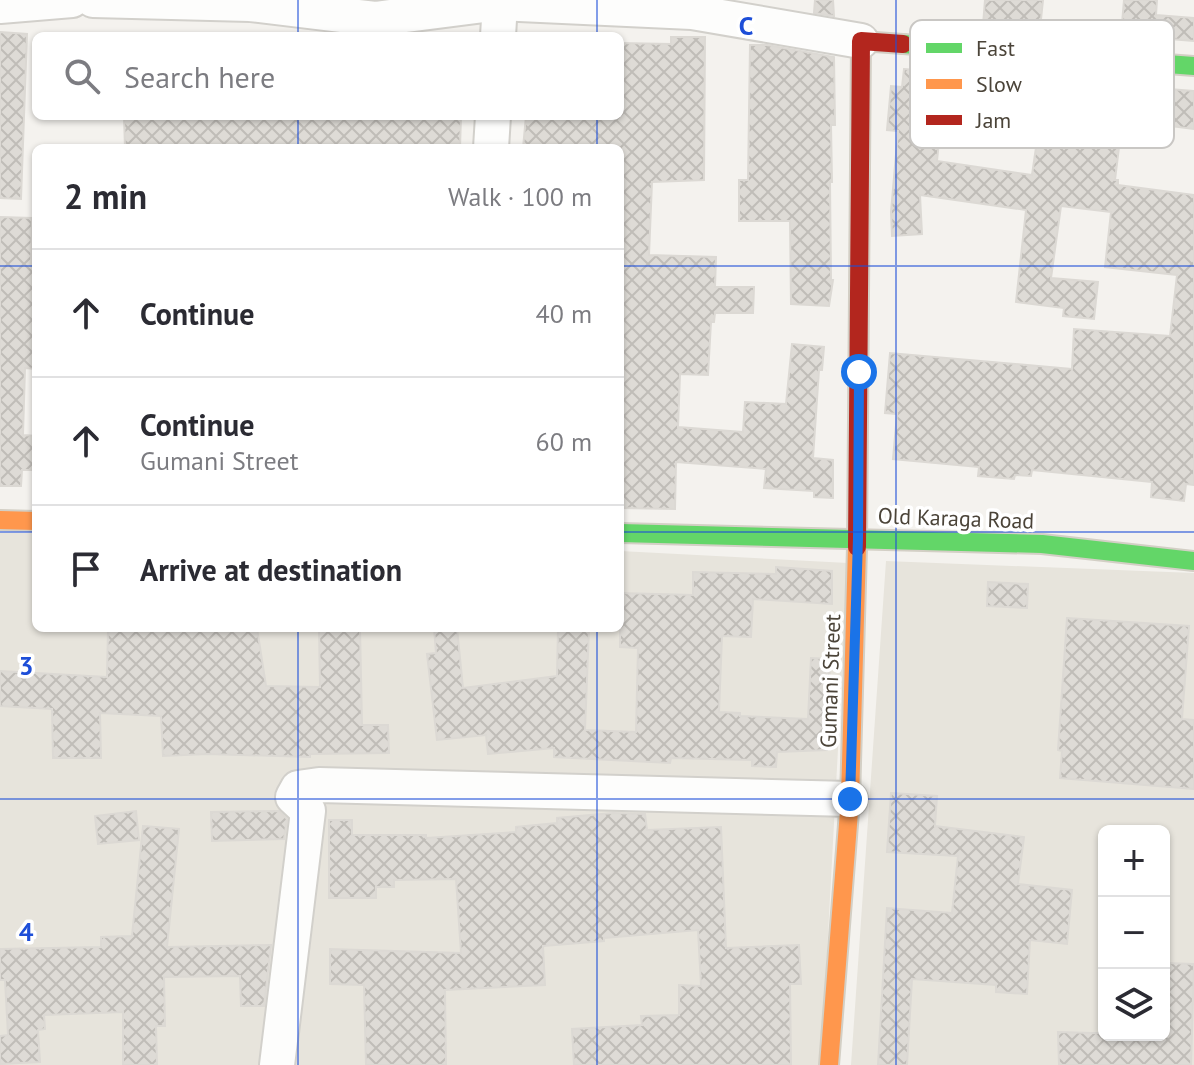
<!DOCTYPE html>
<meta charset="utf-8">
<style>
body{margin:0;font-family:"PT Sans",sans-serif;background:#f7f7f7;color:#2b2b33}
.controls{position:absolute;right:24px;bottom:24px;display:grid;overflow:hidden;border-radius:12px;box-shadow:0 2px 6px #0004}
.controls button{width:72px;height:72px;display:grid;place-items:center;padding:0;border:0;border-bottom:2px solid #e1e1e2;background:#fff;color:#2b2b33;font:40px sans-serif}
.stop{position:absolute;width:24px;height:24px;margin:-18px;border:6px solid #1a73e8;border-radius:50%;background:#fff}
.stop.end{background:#1a73e8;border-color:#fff;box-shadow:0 2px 8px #0008}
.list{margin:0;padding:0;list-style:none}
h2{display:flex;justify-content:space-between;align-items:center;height:104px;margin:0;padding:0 32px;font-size:34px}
h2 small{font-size:26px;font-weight:400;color:#7c7c81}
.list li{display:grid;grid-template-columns:52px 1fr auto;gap:24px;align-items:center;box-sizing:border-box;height:128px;padding:0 32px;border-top:2px solid #e1e1e2}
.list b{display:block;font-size:30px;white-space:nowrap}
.list p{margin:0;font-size:26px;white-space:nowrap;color:#7c7c81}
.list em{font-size:26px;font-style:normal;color:#7c7c81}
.icon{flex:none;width:44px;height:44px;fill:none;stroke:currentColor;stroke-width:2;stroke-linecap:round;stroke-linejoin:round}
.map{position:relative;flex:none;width:1194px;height:1065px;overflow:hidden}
.search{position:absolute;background:#fff;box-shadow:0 2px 6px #0004;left:32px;top:32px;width:592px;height:88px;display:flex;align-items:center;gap:20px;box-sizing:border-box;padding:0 28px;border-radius:12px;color:#7c7c81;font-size:30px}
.panel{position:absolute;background:#fff;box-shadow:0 2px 6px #0004;left:32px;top:144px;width:592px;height:488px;border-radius:12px}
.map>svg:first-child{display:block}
.residential{fill:#e7e4dc;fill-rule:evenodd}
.building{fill:url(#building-cross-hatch);stroke:#dcd9d4;stroke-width:2}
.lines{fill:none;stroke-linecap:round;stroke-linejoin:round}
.street-casing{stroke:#d2d0cb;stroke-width:38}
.fast-casing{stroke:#d3cfc5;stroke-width:22}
.slow-casing{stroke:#d3cfc5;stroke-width:22}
.jam-casing{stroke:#d3cfc5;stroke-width:22}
.street{stroke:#fdfdfc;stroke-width:34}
.fast{stroke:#63d668;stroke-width:18}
.slow{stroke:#ff974d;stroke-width:18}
.jam{stroke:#b3261e;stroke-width:18}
.route{stroke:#1a73e8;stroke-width:10}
.grid{fill:none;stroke:#1d4ed8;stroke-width:2;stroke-opacity:0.55}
.labels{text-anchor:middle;stroke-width:7;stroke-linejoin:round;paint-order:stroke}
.street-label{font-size:22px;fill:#4b4439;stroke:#fff}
.key{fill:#fff;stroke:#c9c7c4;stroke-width:2}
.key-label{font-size:22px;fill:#4b4439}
.grid-label{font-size:26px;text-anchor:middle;font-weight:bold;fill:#1d4ed8;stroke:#fff;stroke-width:7;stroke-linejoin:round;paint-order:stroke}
</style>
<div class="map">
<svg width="1194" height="1065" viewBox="0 0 1194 1065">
<defs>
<pattern id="building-cross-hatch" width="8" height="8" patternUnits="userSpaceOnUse" patternTransform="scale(2)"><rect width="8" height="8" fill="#dedbd6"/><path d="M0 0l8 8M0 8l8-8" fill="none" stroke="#c0bdb8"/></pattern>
</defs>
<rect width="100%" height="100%" fill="#f4f2ee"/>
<!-- residential -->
<g class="residential">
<polygon points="0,533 36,533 36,628 620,628 620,551 848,563 821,1065 0,1065"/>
<path d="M886,561l308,12v492h-343zM1104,831h60v204h-60z"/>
</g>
<!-- building -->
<g class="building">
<polygon points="815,0 833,0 834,16 814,13"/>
<polygon points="985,0 1043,0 1040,29 983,25"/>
<polygon points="1124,0 1157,0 1156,15 1194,18 1194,41 1121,35"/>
<polygon points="0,32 27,34 21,199 0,198"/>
<polygon points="671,37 705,37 704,180 652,182 649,255 716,257 715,287 754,287 753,313 715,313 714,322 711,322 708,375 680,374 678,427 743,432 745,402 786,404 792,344 824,347 822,370 819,370 813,458 833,460 833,498 814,497 814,491 764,488 766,469 676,462 675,509 620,508 620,148 523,148 526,116 620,116 620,43 671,44"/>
<polygon points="750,45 767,45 834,57 835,125 831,125 832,182 830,182 831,280 833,280 829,306 791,304 790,221 739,221 739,180 748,180"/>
<polygon points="904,69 1056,82 1053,113 943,103 937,161 1032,175 1040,120 1121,131 1115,180 1118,180 1118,185 1194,195 1194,485 1186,484 1184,501 1151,497 1152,482 1032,470 1031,476 1015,475 1014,479 978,476 979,467 893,459 897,414 885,413 890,353 1072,369 1074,329 1170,336 1177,275 1105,267 1111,212 1061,206 1051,278 1098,282 1094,319 1063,316 1064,308 1016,302 1026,210 920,195 922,234 892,236 891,212 898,131 887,130 891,86 902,87"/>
<polygon points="1119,85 1194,91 1194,129 1115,119"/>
<polygon points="124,116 461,116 460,148 125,148"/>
<polygon points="0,217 32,218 31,266 36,267 36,369 25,368 23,435 36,436 36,470 22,470 21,486 0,486"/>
<polygon points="776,567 832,571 832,604 753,599 751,637 722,636 719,712 740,713 740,716 808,719 811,658 830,659 827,750 777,752 776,767 752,766 752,760 671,758 670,763 554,757 554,748 488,754 486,735 437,740 427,654 436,653 434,628 457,628 463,688 557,676 558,628 589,628 585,730 636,732 638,648 620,647 620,593 693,595 693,572 776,574"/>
<polygon points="988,582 1028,584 1027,608 987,606"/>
<polygon points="1067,618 1189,626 1182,719 1194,720 1194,789 1060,778 1062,751 1058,750"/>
<polygon points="108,628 257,628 266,686 320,687 319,628 360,628 362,725 388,725 389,753 310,754 310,757 207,754 163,756 161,716 100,713 101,758 53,758 52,709 0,706 0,671 107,677"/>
<polygon points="891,793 937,796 935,826 1024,837 1018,884 1072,890 1067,944 1030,940 1027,994 996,992 996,985 912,979 907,1065 878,1065 887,908 952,913 958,856 887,852"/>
<polygon points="136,811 139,840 98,844 95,816"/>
<polygon points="279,811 287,819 284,839 212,841 211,812"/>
<polygon points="613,813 645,814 647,830 721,827 726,948 799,945 801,984 790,984 791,1065 574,1065 572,1029 642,1025 641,1016 679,1015 679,985 701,986 698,930 604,938 604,941 543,946 545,985 445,990 446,1065 366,1065 364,985 330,984 330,949 461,953 456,879 394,880 394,887 376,887 376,898 329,898 329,820 352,820 352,835 426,835 426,838 516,832 516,827 557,823 557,818"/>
<polygon points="143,826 179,829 167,947 271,945 264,1006 241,1006 240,976 164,977 165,1026 156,1026 157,1065 123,1065 123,1012 44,1015 45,1029 38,1030 40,1062 0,1064 0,1036 8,1035 5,980 0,980 0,949 101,947 101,937 132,936"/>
<polygon points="1166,963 1194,964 1191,1065 1059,1065 1058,1032 1164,1035"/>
</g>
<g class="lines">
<!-- street casing -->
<g class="street-casing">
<g id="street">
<polyline points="93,0 250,4 375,19 500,3 692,12 861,41"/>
<polyline points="0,6 72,0"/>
<polyline points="498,36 500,3"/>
<polyline points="491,148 493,116"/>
<polyline points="277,1065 308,811 293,797 298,788 319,785 850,799"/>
</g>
</g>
<!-- fast casing -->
<g class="fast-casing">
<g id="fast">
<polyline points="903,44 1194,66"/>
<polyline points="620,533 1042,544 1194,561"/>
</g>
</g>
<!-- slow casing -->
<g class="slow-casing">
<g id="slow">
<polyline points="0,520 36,521"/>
<polyline points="829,1065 850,799 857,547"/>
</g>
</g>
<!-- jam casing -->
<g class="jam-casing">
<polyline id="jam" points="857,547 861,41 903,44"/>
</g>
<!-- street -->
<use href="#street" class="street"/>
<!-- fast -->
<use href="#fast" class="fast"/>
<!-- slow -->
<use href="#slow" class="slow"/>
<!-- jam -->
<use href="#jam" class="jam"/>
</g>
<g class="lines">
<!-- route -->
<polyline class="route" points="850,799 858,538 859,372"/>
</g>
<!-- grid -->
<path class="grid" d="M298,0v36M597,0v36M896,0v1065M298,116v32M597,116v32M0,266h36M620,266h574M0,532h36M620,532h574M298,628v437M597,628v437M0,799h1194"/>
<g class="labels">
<!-- street labels -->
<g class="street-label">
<text transform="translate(956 518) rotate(2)" y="8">Old Karaga Road</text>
<text transform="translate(830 681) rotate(-88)" y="8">Gumani Street</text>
</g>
</g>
<!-- legend -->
<rect x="910" y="20" width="264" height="128" rx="12" class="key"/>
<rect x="926" y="43" width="36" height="10" fill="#63d668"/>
<rect x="926" y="79" width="36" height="10" fill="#ff974d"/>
<rect x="926" y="115" width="36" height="10" fill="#b3261e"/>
<g class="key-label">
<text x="976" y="56">Fast</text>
<text x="976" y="92">Slow</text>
<text x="976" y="128">Jam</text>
</g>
<g class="grid-label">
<text x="746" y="35">C</text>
<text x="26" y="675">3</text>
<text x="26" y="941">4</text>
</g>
</svg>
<div class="controls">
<button>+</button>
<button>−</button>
<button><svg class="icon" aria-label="layers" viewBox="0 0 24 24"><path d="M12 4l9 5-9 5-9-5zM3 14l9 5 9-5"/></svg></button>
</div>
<div class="stop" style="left:859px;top:372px"></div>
<div class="stop end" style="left:850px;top:799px"></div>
<div class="search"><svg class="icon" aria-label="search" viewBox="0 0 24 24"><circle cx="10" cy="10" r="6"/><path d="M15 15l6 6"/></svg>Search here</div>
<section class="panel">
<h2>2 min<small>Walk · 100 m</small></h2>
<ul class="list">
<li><svg class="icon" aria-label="ahead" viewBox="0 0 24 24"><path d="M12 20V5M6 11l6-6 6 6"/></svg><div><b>Continue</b></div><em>40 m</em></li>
<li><svg class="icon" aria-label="ahead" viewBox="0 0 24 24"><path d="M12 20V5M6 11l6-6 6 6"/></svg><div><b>Continue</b><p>Gumani Street</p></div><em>60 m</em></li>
<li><svg class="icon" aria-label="arrive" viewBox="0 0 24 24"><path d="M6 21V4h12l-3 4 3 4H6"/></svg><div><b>Arrive at destination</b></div></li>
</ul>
</section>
</div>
